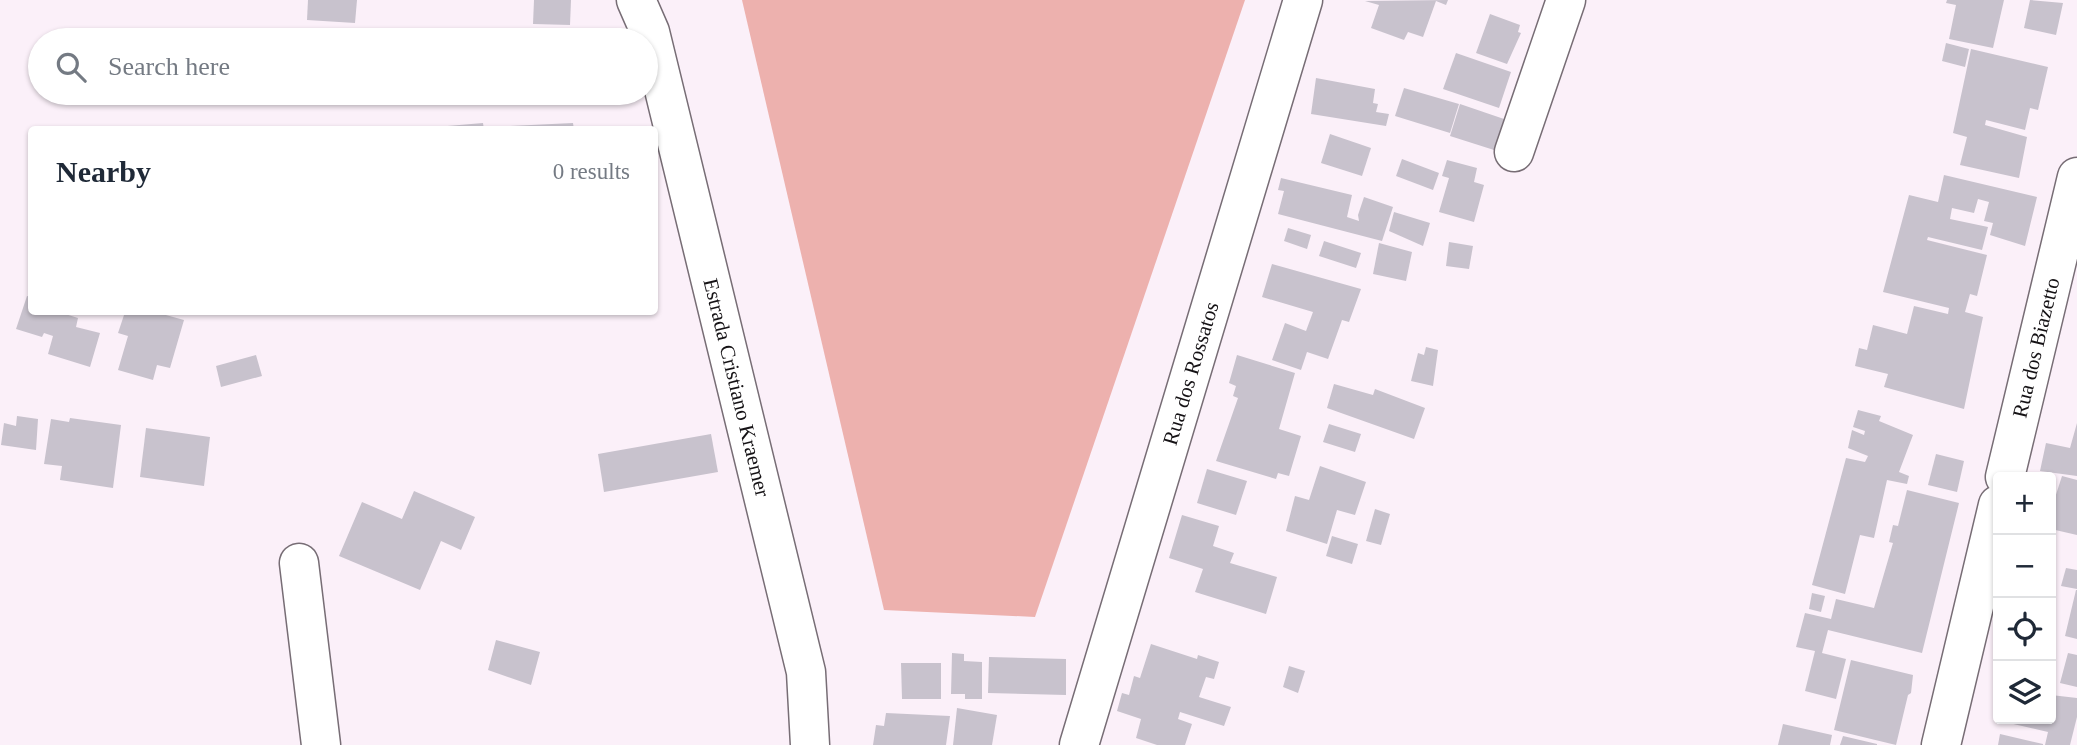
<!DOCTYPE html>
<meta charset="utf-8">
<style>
body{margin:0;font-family:Georgia,serif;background:#f6f6f7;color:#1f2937}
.controls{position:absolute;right:21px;bottom:21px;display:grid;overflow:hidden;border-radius:7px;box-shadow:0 2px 5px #0004}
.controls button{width:63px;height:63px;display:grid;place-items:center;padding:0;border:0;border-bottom:2px solid #e0e1e3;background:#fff;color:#1f2937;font:35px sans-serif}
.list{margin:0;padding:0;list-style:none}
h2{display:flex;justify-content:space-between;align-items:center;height:91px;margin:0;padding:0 28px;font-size:30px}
h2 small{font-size:23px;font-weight:400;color:#747a83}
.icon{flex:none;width:38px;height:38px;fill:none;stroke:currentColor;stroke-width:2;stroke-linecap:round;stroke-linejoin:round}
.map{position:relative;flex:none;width:2077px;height:745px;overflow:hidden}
.search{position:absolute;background:#fff;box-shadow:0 2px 5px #0004;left:28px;top:28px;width:630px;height:77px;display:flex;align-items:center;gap:18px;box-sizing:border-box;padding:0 24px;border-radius:38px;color:#747a83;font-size:26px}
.panel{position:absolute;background:#fff;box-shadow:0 2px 5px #0004;left:28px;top:126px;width:630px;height:189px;border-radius:7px}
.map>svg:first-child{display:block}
.forest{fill:#edb1ae}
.building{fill:#c8c2cd}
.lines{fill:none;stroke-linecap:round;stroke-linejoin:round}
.minor-casing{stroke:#776d75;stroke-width:41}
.major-casing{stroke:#776d75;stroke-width:41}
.minor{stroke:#fff;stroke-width:38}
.major{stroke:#fff;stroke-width:38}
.labels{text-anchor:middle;stroke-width:5;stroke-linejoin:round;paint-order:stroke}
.street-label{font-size:21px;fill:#151215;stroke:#fbf0f9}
</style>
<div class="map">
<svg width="2077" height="745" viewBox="0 0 2077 745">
<rect width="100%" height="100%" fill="#fbf0f9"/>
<!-- forest -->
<polygon class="forest" points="742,0 1245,0 1035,617 884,610"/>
<!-- building -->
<g class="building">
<polygon points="308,0 357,0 355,23 307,20"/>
<polygon points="534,0 571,0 570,25 533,24"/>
<polygon points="1448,0 1446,5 1436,1 1423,37 1408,32 1404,40 1371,28 1379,5 1365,1"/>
<polygon points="1947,0 2004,0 1993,48 1949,39 1956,5 1946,3"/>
<polygon points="2030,0 2063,3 2056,35 2024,28"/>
<polygon points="1490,14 1520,25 1518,32 1521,33 1507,64 1476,53"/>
<polygon points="1946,43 1969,49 1965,67 1942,61"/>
<polygon points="1971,49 2048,67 2038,110 2030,108 2025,130 1986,120 1985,125 2027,137 2019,178 1960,165 1967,137 1953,133"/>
<polygon points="1456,53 1511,72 1499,108 1443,89"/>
<polygon points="1316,78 1375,89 1373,103 1378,104 1376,112 1389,114 1386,126 1311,114"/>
<polygon points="1404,88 1459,104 1450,133 1395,116"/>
<polygon points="1460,104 1504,119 1494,150 1450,136"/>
<polygon points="483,123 484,130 424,130 424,128"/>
<polygon points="573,123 574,130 510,130 510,126"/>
<polygon points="1330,134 1371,148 1362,176 1321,163"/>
<polygon points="1402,159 1439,173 1433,190 1396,176"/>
<polygon points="1447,160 1477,168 1474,182 1484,185 1474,222 1439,212 1449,178 1442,176"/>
<polygon points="1944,175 2037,197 2025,246 1990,235 1993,223 1984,221 1989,202 1978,199 1974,213 1952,208 1950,219 1988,227 1982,250 1928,237 1927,240 1987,255 1977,296 1970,294 1965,312 1983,317 1964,409 1884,387 1888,374 1855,366 1859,348 1867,350 1873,325 1907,334 1914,306 1948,314 1949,308 1883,292 1909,195 1938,202"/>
<polygon points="1281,178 1352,195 1347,217 1359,221 1358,215 1364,197 1393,207 1382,241 1278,214 1284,191 1278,190"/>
<polygon points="1394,212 1430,223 1423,246 1389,231"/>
<polygon points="1288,228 1311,235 1307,249 1284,241"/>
<polygon points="1324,241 1361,253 1356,268 1319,256"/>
<polygon points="1449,242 1473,246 1469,269 1446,266"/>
<polygon points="1379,243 1412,252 1406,281 1373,274"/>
<polygon points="1272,264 1361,289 1349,322 1342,320 1328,359 1307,352 1301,370 1272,360 1285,323 1306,331 1313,312 1262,297"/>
<polygon points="27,296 32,297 32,312 59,312 78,318 76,327 100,333 90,367 48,354 53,336 44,333 42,337 16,329"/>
<polygon points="125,312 155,312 184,320 170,368 157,365 153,380 118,370 128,336 118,333"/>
<polygon points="1426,347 1438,350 1433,386 1411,381 1418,353 1424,355"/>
<polygon points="256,355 262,376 221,387 216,366"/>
<polygon points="1237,355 1295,373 1279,429 1301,436 1289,476 1278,473 1276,479 1216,461 1238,398 1233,396 1236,386 1229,383"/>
<polygon points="1334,384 1373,395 1375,389 1425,408 1414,439 1327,408"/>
<polygon points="1858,410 1881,416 1879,421 1913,435 1899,472 1909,476 1907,484 1887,480 1874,538 1860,535 1845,594 1812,585 1846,458 1865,462 1868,456 1848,448 1852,430 1864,435 1865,431 1853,427"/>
<polygon points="17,416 38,419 36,450 1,445 4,423 16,426"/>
<polygon points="70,418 121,425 113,488 60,480 62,466 44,464 51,419 69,422"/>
<polygon points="2077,423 2077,476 2040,471 2046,443 2070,448"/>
<polygon points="1329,424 1361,434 1355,452 1323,442"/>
<polygon points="146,428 210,437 204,486 140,477"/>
<polygon points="711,434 718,472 604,492 598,454"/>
<polygon points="1936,454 1964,461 1957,492 1928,485"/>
<polygon points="1320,466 1366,482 1355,515 1337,510 1327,544 1286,531 1295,496 1309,500"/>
<polygon points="1207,469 1247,481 1236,515 1197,503"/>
<polygon points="2062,476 2077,480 2077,535 2051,529 2051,510"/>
<polygon points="1907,490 1959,503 1922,653 1828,630 1822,653 1846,659 1836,699 1805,691 1815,651 1796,647 1805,613 1831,619 1836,599 1874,608 1893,543 1889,542 1893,525 1898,526"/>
<polygon points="414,491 475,517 461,550 441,541 420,590 339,556 362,502 402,519"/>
<polygon points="1375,509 1390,514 1381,545 1366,541"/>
<polygon points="1182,515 1219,526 1213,546 1234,553 1230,563 1277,577 1266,614 1195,592 1203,569 1169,558"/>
<polygon points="1332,536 1358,544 1352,564 1326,556"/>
<polygon points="2066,568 2077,570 2077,589 2061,586"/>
<polygon points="2076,590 2077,590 2077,639 2065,636"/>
<polygon points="1812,593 1825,596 1821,612 1809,609"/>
<polygon points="496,640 540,652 531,685 488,670"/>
<polygon points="1151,644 1197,659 1198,655 1219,662 1214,679 1206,677 1199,697 1231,707 1224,726 1180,712 1178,719 1192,724 1185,745 1157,745 1136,738 1141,719 1117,711 1122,693 1129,695 1134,676 1140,678"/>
<polygon points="952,653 964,654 964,661 982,662 982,699 965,699 965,694 951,694"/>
<polygon points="2068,653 2077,655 2077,687 2060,683"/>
<polygon points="989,657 1066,659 1066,695 988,693"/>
<polygon points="1851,660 1913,675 1911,693 1908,695 1896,745 1834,730"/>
<polygon points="901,663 941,663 941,699 902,699"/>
<polygon points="1289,666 1305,671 1298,693 1283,687"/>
<polygon points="2051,695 2077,698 2077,717 2070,745 2045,745 2048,732 2009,723 2010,719 2051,719"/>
<polygon points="957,708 997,715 992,745 953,745"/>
<polygon points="886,713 950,716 946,745 873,745 876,725 884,726"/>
<polygon points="1783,724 1832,735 1830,745 1778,745"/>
<polygon points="2000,734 2043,744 2043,745 1998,745"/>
<polygon points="1843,736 1877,744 1877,745 1840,745"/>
</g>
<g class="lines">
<!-- minor casing -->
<g class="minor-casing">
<g id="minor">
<polyline points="1514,152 1566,0"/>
<path id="s1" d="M2005,477l72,-300"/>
<polyline points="299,563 321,745"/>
<path id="s2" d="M1079,745l224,-745"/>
<polyline points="1941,745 1998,505"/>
</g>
</g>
<!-- major casing -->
<g class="major-casing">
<g id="major">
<path id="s3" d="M636,0l14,32 156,640 4,73"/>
</g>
</g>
<!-- minor -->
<use href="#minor" class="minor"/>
<!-- major -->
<use href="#major" class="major"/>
</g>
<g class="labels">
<!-- street labels -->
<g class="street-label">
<text dy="7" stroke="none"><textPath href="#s1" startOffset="133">Rua dos Biazetto</textPath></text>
<text dy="7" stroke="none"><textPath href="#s2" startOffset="388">Rua dos Rossatos</textPath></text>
<text dy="7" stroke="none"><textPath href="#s3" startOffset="401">Estrada Cristiano Kraemer</textPath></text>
</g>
</g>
</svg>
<div class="controls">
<button>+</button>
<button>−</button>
<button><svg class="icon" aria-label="locate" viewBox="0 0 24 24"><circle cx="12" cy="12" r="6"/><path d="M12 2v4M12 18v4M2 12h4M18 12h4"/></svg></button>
<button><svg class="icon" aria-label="layers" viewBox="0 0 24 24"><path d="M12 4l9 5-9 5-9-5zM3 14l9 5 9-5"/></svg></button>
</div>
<div class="search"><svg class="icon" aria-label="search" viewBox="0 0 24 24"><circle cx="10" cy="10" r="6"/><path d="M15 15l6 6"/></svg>Search here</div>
<section class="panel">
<h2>Nearby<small>0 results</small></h2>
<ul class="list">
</ul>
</section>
</div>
